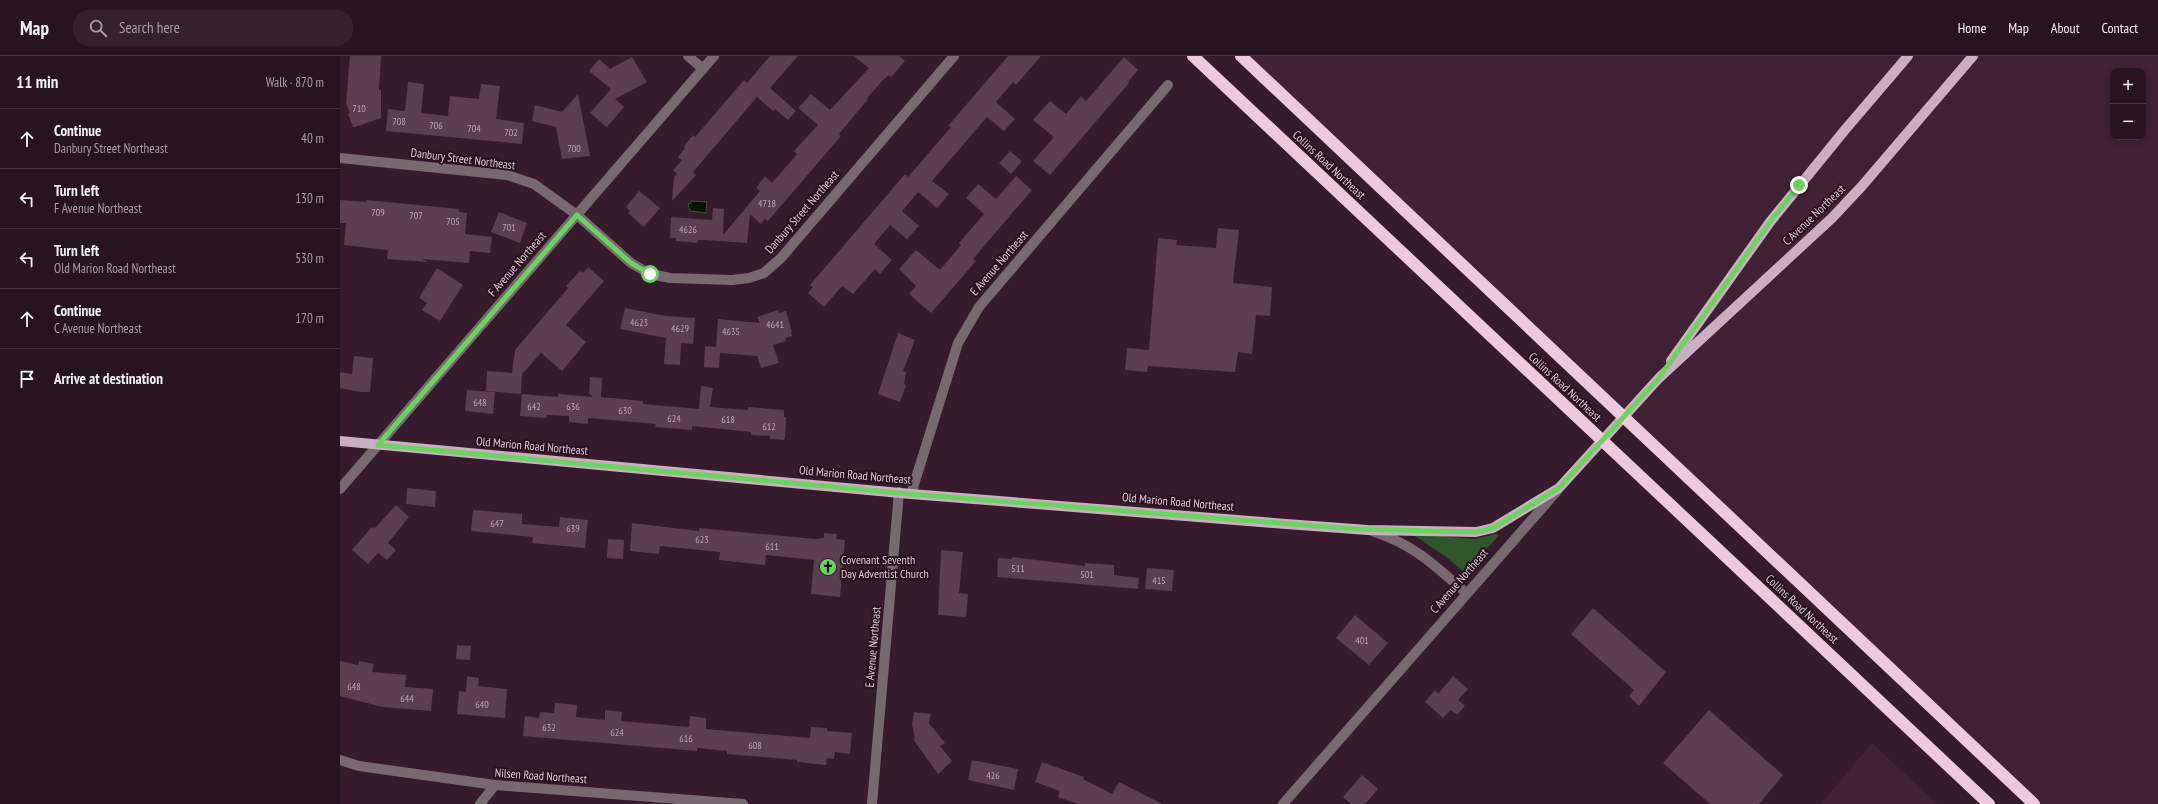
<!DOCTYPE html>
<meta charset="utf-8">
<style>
body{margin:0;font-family:"PT Sans Narrow",sans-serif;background:#34212d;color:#f1f3f6}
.controls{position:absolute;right:12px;top:12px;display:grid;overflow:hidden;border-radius:8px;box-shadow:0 2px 10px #0003}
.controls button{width:36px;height:36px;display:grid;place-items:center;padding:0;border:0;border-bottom:1px solid #44333e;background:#281420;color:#f1f3f6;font:20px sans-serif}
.stop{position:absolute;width:12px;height:12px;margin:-9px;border:3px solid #6cd362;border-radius:50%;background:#fff}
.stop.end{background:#6cd362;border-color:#fff;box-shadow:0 1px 4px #0008}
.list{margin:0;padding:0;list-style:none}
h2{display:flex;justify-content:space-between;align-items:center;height:52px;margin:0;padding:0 16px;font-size:17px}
h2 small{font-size:13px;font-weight:400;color:#a59ea5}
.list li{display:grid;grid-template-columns:26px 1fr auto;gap:12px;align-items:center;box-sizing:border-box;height:60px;padding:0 16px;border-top:1px solid #44333e}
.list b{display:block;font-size:15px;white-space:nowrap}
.list p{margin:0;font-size:13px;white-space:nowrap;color:#a59ea5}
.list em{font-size:13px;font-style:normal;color:#a59ea5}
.icon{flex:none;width:22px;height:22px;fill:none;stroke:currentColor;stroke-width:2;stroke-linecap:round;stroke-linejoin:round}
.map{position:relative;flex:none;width:1818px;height:748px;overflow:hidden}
header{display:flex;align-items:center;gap:24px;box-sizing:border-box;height:56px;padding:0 20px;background:#281420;border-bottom:1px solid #44333e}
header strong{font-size:19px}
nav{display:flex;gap:22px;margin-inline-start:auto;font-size:14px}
.search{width:280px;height:36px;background:#34212d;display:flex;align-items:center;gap:10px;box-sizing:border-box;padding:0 14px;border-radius:16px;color:#a59ea5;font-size:15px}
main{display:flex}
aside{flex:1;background:#281420}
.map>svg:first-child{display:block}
.built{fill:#412135;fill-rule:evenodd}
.green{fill:#30562c}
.water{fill:#031702;stroke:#454d42}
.building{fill:#5b3e4f}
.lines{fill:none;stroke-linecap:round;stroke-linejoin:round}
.minor{stroke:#786971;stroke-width:10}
.major{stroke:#cbaebf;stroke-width:10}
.highway{stroke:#edc9dd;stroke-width:12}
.route{stroke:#6cd362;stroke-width:5}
.labels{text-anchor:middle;stroke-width:4;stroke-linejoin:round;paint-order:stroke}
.number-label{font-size:10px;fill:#bda8b4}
.street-label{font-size:12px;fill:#deccd6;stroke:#2a1221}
.poi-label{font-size:12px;fill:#deccd6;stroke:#2a1221;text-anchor:start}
</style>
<header>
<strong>Map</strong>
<div class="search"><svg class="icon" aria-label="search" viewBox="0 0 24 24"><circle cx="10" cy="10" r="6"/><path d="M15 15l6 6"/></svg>Search here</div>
<nav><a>Home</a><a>Map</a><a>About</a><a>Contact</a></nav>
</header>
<main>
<aside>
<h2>11 min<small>Walk · 870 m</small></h2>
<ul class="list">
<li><svg class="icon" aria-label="ahead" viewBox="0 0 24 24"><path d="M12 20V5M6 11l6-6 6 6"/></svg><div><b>Continue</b><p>Danbury Street Northeast</p></div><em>40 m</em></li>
<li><svg class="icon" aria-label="left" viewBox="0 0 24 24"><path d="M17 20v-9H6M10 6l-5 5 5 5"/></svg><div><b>Turn left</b><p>F Avenue Northeast</p></div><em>130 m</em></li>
<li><svg class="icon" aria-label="left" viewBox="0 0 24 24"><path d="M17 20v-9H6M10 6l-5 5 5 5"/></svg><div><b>Turn left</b><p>Old Marion Road Northeast</p></div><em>530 m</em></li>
<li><svg class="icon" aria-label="ahead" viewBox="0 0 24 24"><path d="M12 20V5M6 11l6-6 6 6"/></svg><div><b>Continue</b><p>C Avenue Northeast</p></div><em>170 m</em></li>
<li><svg class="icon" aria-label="arrive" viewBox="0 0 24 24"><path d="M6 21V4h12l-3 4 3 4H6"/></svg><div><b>Arrive at destination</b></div></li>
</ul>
</aside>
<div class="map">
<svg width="1818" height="748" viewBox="0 0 1818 748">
<rect width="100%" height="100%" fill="#351b2b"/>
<!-- built -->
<g class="built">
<path d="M901,0h917v748h-124zM1773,15h30v66h-30z"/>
<polygon points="1532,687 1597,748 1481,748"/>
</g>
<!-- green -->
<polygon class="green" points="1074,478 1135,483 1155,478 1159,479 1127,516 1124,516 1106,501 1075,480"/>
<!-- water -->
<polygon class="water" points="351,145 367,146 366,157 350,155 348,148 351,147"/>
<!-- building -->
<g class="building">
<polygon points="10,0 41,0 39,34 41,34 41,62 15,71 13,71 8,58 10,57 6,47"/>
<polygon points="430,0 458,0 430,32 456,55 448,64 435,53 433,55 417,41 353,116 356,119 332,145 334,121 337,118 333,114 342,104 338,101 345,92 344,90 353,79 355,81 404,24 407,27"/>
<polygon points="514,0 559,0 565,5 551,21 549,19 543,24 527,42 528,43 499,78 501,80 428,165 425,163 421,168 410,158 407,187 365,184 358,184 357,187 336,185 336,182 330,182 331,161 372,164 373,152 384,153 383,179 420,135 416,132 425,120 432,127 457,98 454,95 478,69 458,52 471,38 490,54 529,12"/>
<polygon points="668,0 701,0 676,29 673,26 656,46 675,63 664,75 647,61 592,125 609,138 597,152 578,136 562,155 579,170 567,183 550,169 534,188 552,204 540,218 535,213 513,238 502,230 484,251 468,237 473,231 470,229 565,118 568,121 611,71 608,70"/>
<polygon points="292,1 307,26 275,43 284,51 267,71 250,57 271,33 249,15 259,3 270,13"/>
<polygon points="784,1 798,14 788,26 789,27 710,119 693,105 714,81 693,64 710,45 726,58 741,40 746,45"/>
<polygon points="68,26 84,28 81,57 108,60 110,40 139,43 141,28 160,30 156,63 184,67 182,88 46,75 48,53 65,55"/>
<polygon points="238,38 250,100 222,103 216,71 192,65 195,49 222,56"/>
<polygon points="670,95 682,105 671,118 659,107"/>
<polygon points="676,120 692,134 633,203 636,205 591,257 569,238 576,230 559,213 576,194 600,214 621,189 619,187 644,158 626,142 638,128 656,143"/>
<polygon points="299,135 320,152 304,171 288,157 290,155 286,151"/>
<polygon points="0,144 26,146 26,144 119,153 119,156 127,157 125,178 152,181 150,197 130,195 129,207 82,203 88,206 47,203 48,194 4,189 6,167 0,167"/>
<polygon points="159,156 187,167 180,187 151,176"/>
<polygon points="878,172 899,174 893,227 932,231 930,260 916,259 912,298 898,296 895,316 808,310 807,316 785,314 787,292 809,294 818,182 837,184 836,189 876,192"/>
<polygon points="248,211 264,225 226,269 246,286 233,302 222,315 201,297 182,318 181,338 146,335 147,315 172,317 175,294 228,232 226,230 240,215 243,217"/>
<polygon points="97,212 123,229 100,265 82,254 87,247 79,242"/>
<polygon points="285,252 326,260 355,262 353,288 341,287 340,309 324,308 326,282 280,273"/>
<polygon points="438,254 439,257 446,255 452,276 451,277 452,280 445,282 446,285 433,289 439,307 421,312 417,300 380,297 379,312 364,311 365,290 376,291 378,263 420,267 417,261"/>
<polygon points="558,277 575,284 563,315 566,316 564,328 566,329 560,346 538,338"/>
<polygon points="14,300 33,302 30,336 21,336 0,332 0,316 12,318"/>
<polygon points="250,321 262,322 261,341 303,345 303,348 359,353 361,330 373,332 370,351 408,354 408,351 444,354 444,361 446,361 445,382 444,384 430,383 430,380 411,379 411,376 352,370 352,374 315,371 316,368 248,362 248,368 229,366 229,360 207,359 206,362 180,360 182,338 218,341 218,338 253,341 249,337"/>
<polygon points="127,334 155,336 153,358 125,355"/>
<polygon points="67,432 96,435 95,451 66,448"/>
<polygon points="56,449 69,461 48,487 56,494 47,504 38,497 28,508 12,494 32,471 34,473"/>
<polygon points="133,454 182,458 182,468 219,471 220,461 248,464 245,492 192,487 193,481 131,475"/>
<polygon points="292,467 359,475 359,472 475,483 484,482 484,477 497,478 496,483 505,484 500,541 471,538 474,504 426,499 425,509 379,504 380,496 320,490 319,498 290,495"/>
<polygon points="268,483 284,484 283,503 267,502"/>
<polygon points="601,494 623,496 619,537 628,538 626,561 598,559"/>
<polygon points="672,501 745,510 745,507 774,509 774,519 799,522 798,533 657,521 658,502 672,503"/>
<polygon points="807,512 834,514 832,535 805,533"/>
<polygon points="1253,552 1326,616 1299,650 1289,640 1294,634 1231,578"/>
<polygon points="1015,559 1048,587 1029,609 996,582"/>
<polygon points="117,589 131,590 130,604 116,603"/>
<polygon points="0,605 18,609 19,605 34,608 32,616 66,619 65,631 93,633 91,655 42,651 0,640"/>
<polygon points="127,620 139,622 138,630 167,633 165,662 117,658 119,635 126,636"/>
<polygon points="1113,620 1128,633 1118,644 1125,650 1117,659 1111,654 1103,662 1085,646 1095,634 1098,638"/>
<polygon points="215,647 237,649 236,661 265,664 265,654 282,656 281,665 349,671 350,660 366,662 366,673 470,682 471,671 487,672 487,675 512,677 510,698 495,696 494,703 487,702 486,709 457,706 457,704 387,698 387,695 357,692 357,695 183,680 185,660 199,662 200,656 214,657"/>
<polygon points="1369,654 1443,719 1419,748 1370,748 1323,707"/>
<polygon points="574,656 591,658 589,667 605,687 600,690 612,705 598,718 573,683 575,682 572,669"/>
<polygon points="632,704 678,713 674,734 628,724"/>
<polygon points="702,706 744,721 743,723 772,738 779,726 822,748 738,748 718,741 720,735 695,726"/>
<polygon points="1022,719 1038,733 1025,748 1011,748 1003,741"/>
</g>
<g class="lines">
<!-- minor -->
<g class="minor">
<polyline points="348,0 363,13"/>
<polyline points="0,102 167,119 194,128 237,159 291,207 310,218 330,222 392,224 409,222 424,217 441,202 614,0"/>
<polyline points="0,433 374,0"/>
<polyline points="571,438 618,287 639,251 828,29"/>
<path d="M1032,475c41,13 63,34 94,62"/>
<polyline points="0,704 19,710 155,729 403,748"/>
<polyline points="140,748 155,729"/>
<polyline points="532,748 559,436"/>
<polyline points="943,748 1217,435"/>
</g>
<!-- major -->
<g class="major">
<polyline points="1331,305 1430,166 1504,75 1568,0"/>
<polyline points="0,385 571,438 946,468 1028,474 1136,476 1153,472 1219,432 1319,322 1492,162 1522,130 1633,0"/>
</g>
<!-- highway -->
<g class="highway">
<polyline points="853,0 1649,748"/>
<polyline points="901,0 1694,748"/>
</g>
</g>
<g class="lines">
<!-- route -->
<polyline class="route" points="310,218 291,207 237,159 38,389 571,438 1015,473 1136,476 1153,472 1219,432 1319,322 1430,166 1459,129"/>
</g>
<!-- icons -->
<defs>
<g id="church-disc" transform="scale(0.9)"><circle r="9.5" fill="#6cd362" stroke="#2a1221"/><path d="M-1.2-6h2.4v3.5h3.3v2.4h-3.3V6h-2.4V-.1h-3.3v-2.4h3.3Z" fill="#111"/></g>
</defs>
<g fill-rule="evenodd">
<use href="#church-disc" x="488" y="511"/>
</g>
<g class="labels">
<!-- number labels -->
<g class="number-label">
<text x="19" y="56">710</text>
<text x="59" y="69">708</text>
<text x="96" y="73">706</text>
<text x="134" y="76">704</text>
<text x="171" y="80">702</text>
<text x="234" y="96">700</text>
<text x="427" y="151">4718</text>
<text x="38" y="160">709</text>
<text x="76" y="163">707</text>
<text x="113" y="169">705</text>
<text x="169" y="175">701</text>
<text x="348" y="177">4626</text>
<text x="299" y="270">4623</text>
<text x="435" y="272">4641</text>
<text x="340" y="276">4629</text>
<text x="391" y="279">4635</text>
<text x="140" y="350">648</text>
<text x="194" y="354">642</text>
<text x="233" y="354">636</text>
<text x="285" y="358">630</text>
<text x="334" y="366">624</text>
<text x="388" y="367">618</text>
<text x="429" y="374">612</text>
<text x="157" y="471">647</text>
<text x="233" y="476">639</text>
<text x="362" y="487">623</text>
<text x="432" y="494">611</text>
<text x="678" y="516">511</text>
<text x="747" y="522">501</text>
<text x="819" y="528">415</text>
<text x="1022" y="588">401</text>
<text x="14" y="634">648</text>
<text x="67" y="646">644</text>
<text x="142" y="652">640</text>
<text x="209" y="675">632</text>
<text x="277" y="680">624</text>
<text x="346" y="686">616</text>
<text x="415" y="693">608</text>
<text x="653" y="723">426</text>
</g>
<!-- street labels -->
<g class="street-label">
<text transform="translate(123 103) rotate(7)" y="4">Danbury Street Northeast</text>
<text transform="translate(989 109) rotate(43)" y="4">Collins Road Northeast</text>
<text transform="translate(462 156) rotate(-49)" y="4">Danbury Street Northeast</text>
<text transform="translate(1474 159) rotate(-44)" y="4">C Avenue Northeast</text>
<text transform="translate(659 207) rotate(-49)" y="4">E Avenue Northeast</text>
<text transform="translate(177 208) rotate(-49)" y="4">F Avenue Northeast</text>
<text transform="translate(1225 331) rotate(43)" y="4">Collins Road Northeast</text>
<text transform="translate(192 390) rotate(5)" y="4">Old Marion Road Northeast</text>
<text transform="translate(515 419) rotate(5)" y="4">Old Marion Road Northeast</text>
<text transform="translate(838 446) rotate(5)" y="4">Old Marion Road Northeast</text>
<text transform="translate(1119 525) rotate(-49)" y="4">C Avenue Northeast</text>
<text transform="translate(1462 553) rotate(43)" y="4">Collins Road Northeast</text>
<text transform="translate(533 591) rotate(-85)" y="4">E Avenue Northeast</text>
<text transform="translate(201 720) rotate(4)" y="4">Nilsen Road Northeast</text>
</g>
<!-- poi labels -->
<g class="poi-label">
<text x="501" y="508">Covenant Seventh<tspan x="501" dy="14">Day Adventist Church</tspan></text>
</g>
</g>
</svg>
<div class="controls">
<button>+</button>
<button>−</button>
</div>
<div class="stop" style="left:310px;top:218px"></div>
<div class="stop end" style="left:1459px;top:129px"></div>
</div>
</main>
